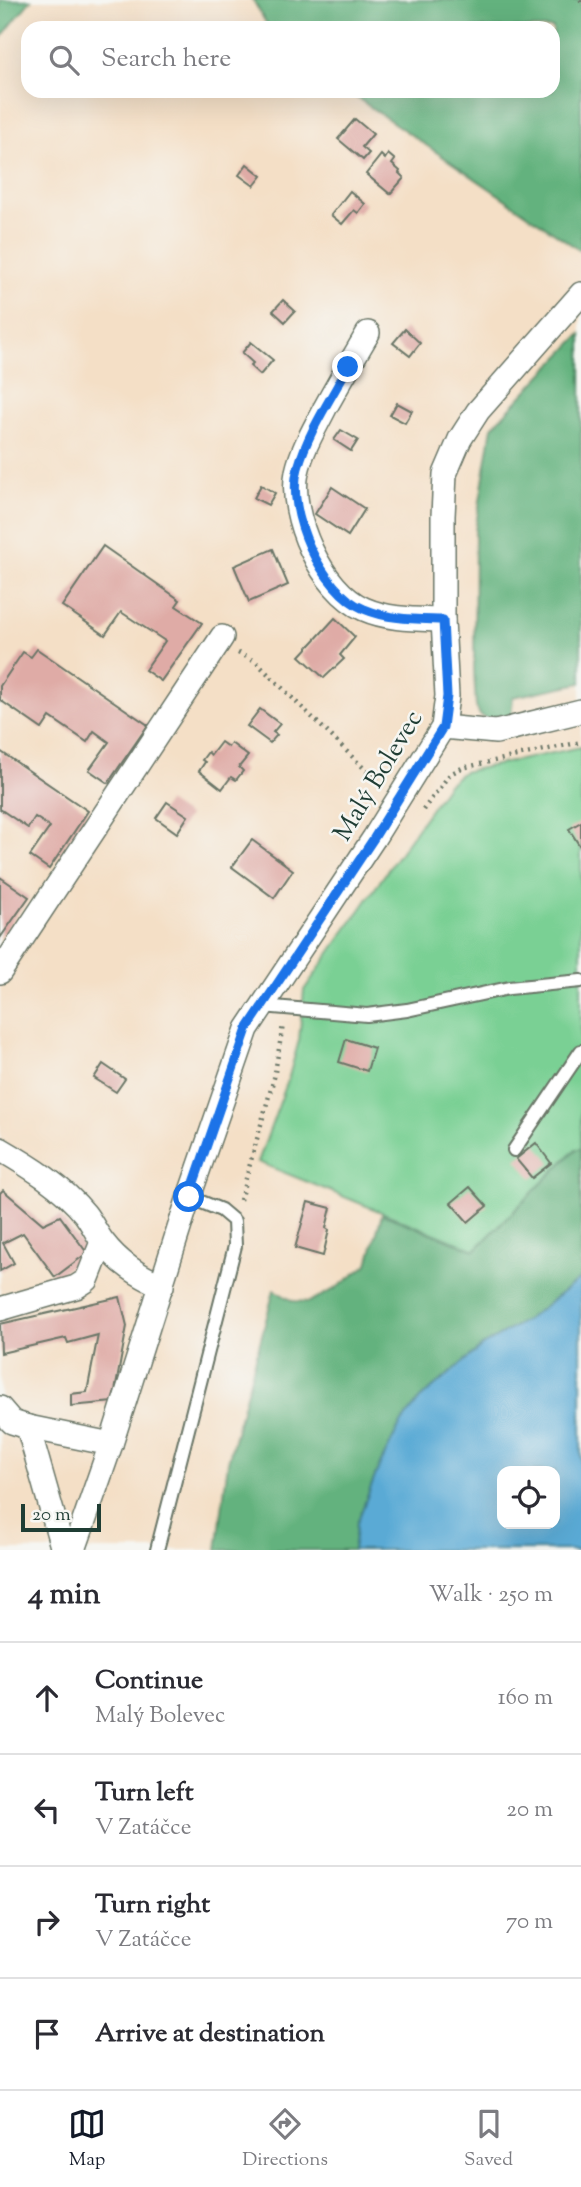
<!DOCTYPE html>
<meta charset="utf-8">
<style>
body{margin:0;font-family:"Sorts Mill Goudy",serif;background:#f7f7f7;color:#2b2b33}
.controls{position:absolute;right:21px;bottom:21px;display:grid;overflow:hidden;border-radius:14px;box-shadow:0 7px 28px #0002}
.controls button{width:63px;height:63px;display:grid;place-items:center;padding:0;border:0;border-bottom:2px solid #e1e1e2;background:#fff;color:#2b2b33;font:35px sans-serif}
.scale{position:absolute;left:21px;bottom:18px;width:80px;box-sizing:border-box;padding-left:7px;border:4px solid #1f3d34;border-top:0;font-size:19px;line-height:24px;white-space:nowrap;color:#1f3d34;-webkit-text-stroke:5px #f6f6f2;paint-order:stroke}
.stop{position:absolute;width:21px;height:21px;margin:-16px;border:5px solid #1a73e8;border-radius:50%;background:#fff}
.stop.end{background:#1a73e8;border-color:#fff;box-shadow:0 2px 7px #0008}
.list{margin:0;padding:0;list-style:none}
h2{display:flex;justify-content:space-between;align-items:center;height:91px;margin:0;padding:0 28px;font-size:30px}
h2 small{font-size:23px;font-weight:400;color:#7c7c81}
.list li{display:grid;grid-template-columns:46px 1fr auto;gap:21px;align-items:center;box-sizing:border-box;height:112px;padding:0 28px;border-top:2px solid #e1e1e2}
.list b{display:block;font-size:26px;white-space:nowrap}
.list p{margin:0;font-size:23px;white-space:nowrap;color:#7c7c81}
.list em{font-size:23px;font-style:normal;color:#7c7c81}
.icon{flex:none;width:38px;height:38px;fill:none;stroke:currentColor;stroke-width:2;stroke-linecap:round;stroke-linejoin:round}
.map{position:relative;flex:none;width:581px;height:1550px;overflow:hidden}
.search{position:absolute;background:#fff;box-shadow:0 7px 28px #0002;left:21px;right:21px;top:21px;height:77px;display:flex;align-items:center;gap:18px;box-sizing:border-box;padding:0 24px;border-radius:21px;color:#7c7c81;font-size:26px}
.sheet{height:539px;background:#fff}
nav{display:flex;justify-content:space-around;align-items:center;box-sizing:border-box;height:98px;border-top:2px solid #e1e1e2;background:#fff;font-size:19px;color:#7c7c81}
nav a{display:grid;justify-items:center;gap:4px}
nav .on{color:#111827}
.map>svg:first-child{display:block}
.green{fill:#7ad094;stroke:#4c8664;stroke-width:2}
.forest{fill:#63b27e;stroke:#417859;stroke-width:2}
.water{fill:#5aaad5;stroke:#3c7484;stroke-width:2;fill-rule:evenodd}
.building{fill:#dfaba6}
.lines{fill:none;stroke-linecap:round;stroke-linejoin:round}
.lane-casing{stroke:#6a7667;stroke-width:16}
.street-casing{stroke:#6a7667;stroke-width:26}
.path{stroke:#6a7667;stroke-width:4.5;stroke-dasharray:2 5;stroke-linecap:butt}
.lane{stroke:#fff;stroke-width:12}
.street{stroke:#fff;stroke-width:23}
.route{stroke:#1a73e8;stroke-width:9}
.labels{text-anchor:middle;stroke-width:5;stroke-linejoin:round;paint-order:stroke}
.street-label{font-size:26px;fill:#1f3d34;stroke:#f6f6f2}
</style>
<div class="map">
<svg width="581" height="1550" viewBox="0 0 581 1550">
<rect width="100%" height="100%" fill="#f6f6f2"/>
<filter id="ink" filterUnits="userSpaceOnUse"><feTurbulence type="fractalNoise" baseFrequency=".0143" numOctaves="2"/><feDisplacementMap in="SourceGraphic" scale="14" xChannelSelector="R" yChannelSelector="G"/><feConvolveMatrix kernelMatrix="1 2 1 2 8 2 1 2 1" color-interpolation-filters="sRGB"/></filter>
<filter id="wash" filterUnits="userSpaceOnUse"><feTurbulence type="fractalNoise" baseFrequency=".00686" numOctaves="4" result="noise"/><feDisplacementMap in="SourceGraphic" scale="28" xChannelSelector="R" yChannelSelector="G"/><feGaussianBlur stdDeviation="1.57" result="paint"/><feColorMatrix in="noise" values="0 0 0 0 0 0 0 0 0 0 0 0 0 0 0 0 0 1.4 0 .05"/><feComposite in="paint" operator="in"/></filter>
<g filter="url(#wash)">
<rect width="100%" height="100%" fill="#f4dfc6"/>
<!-- green -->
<polygon class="green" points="581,747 581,1149 576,1149 475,1250 258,1162 288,1080 299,1040 304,990 448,784 463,772"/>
<!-- forest -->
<g class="forest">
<polygon points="0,0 31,0 0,39"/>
<polygon points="253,0 581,0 581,251 347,91 553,91 553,28 269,28"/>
<polygon points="581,334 581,683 513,697 511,718 490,722 480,715 476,707 474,670 475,531 492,427"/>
<polygon points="576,1149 581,1149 581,1278 529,1318 482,1346 420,1399 400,1425 378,1469 357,1523 353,1550 217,1550 228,1462 274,1290 293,1301 309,1302 335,1289 368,1264 382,1214 475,1250"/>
</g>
<!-- water -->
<path class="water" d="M581,1278v272h-228l4,-27 21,-54 22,-44 20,-26 62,-53 47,-28zM502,1471h53v53h-53z"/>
<g id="blocks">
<!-- building -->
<g class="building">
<polygon points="355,119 373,134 362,147 369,153 363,160 338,139"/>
<polygon points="388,154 395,160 392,164 400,171 399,173 404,178 390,194 366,174 381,155 385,159"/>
<polygon points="247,164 262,176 254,186 239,175"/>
<polygon points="350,191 365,204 358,213 354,210 342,224 331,215"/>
<polygon points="283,300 295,311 285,322 273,311"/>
<polygon points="405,329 420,343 410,356 393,343"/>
<polygon points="251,342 273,360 260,375 250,366 253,363 242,353"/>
<polygon points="397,403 412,411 405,423 390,415"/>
<polygon points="341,430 358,440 351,451 334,440"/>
<polygon points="261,485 275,493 268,505 254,498"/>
<polygon points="332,487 365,509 348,536 315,514"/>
<polygon points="103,546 180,600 176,606 202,623 161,681 145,670 165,641 121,612 105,635 62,606"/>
<polygon points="273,549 288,585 249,602 234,566"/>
<polygon points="335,618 355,637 340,655 344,659 324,678 300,656"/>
<polygon points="37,649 148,725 108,783 89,770 109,742 94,731 87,742 50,717 42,729 0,700 0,686 23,652 31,657"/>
<polygon points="260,709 280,724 273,732 277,735 270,743 247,726"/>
<polygon points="221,742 228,747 231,743 248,756 239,767 243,771 236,780 231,777 222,789 199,771 205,762 202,760 208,752 211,755"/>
<polygon points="0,751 88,811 49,869 30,856 50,827 35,817 28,828 0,809"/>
<polygon points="167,802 188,816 177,833 156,818"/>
<polygon points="581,822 581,848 569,829"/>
<polygon points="252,840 293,870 274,898 232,867"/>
<polygon points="0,877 29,897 0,938"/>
<polygon points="346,1039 374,1048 367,1071 339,1062"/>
<polygon points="103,1064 125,1079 116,1092 94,1078"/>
<polygon points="536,1143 551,1163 532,1178 516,1159"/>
<polygon points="470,1187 487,1206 468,1222 451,1203"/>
<polygon points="3,1190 43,1224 60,1216 87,1253 55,1277 23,1233 3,1243 14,1263 0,1271 0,1193"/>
<polygon points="308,1202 331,1208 326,1228 329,1230 323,1256 295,1248"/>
<polygon points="120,1297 127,1326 113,1402 71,1406 71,1394 87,1392 98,1335 68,1343 66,1338 1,1353 0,1324"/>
</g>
</g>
</g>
<g filter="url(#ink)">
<use href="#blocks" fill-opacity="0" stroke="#6a7667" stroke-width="2"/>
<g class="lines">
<!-- lane casing -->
<g class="lane-casing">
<g id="lane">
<polyline points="262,1006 367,1015 407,1010 509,988 581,981"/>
<polyline points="514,1150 581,1051"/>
<polyline points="157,1550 235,1246 234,1221 221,1210 189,1197"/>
</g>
</g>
<!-- street casing -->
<g class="street-casing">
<g id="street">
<path d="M368,333c-15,25 -29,50 -43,75 -10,20 -23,41 -28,64 -9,43 25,119 67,137 25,11 53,10 79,11"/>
<polyline points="443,727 496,732 581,711"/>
<polyline points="0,972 222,637"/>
<path d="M0,1149c31,18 62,37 85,65 7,9 11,19 18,28 16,21 35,33 59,44"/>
<polyline points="0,1309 76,1287 87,1280 102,1242"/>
<polyline points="0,1408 12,1422 28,1427 63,1550"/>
<polyline points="28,1427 111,1444"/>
<polyline points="74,1550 111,1444 189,1197 247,1029 374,838 443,727 447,696 443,620 443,516 445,474 460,439 478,411 581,294"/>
</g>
</g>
<!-- path -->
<g class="path">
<polyline points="581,0 581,2"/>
<polyline points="238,653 255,661 380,784"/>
<polyline points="423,810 450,774 462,768 581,742"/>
<polyline points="240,1200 274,1078 283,1025"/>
</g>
<!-- lane -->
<use href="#lane" class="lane"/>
<!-- street -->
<use href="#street" class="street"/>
</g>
</g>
<g class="lines" filter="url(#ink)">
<!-- route -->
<path class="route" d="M189,1197l58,-168 127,-191 69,-111 4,-31 -4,-76c-26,-1 -53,0 -79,-11 -42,-17 -79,-98 -66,-141 10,-36 32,-68 50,-101"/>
</g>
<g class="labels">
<!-- street labels -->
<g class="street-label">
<text transform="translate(377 775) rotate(-59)" y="9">Malý Bolevec</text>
</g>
</g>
</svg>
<div class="controls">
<button><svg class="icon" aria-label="locate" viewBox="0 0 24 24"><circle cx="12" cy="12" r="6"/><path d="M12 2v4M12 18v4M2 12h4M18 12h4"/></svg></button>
</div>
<div class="scale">20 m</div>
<div class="stop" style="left:189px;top:1197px"></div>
<div class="stop end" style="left:348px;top:367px"></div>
<div class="search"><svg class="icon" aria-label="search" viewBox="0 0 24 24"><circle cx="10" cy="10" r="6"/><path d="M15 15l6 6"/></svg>Search here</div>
</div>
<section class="sheet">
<h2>4 min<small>Walk · 250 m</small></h2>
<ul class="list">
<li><svg class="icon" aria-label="ahead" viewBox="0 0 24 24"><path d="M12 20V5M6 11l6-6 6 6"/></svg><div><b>Continue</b><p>Malý Bolevec</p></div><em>160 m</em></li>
<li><svg class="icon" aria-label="left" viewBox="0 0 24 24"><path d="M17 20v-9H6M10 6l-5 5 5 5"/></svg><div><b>Turn left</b><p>V Zatáčce</p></div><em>20 m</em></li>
<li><svg class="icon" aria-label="right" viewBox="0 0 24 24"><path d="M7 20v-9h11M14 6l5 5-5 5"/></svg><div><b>Turn right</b><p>V Zatáčce</p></div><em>70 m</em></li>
<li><svg class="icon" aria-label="arrive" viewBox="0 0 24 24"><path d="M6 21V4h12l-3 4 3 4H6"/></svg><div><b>Arrive at destination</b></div></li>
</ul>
</section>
<nav>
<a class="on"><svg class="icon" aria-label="map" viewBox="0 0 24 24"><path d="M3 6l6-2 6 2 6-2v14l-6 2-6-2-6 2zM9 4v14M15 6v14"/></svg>Map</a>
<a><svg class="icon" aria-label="directions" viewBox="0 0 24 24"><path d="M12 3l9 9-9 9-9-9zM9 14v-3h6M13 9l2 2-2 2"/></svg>Directions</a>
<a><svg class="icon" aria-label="saved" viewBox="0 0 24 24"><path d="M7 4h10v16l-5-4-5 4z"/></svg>Saved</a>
</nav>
